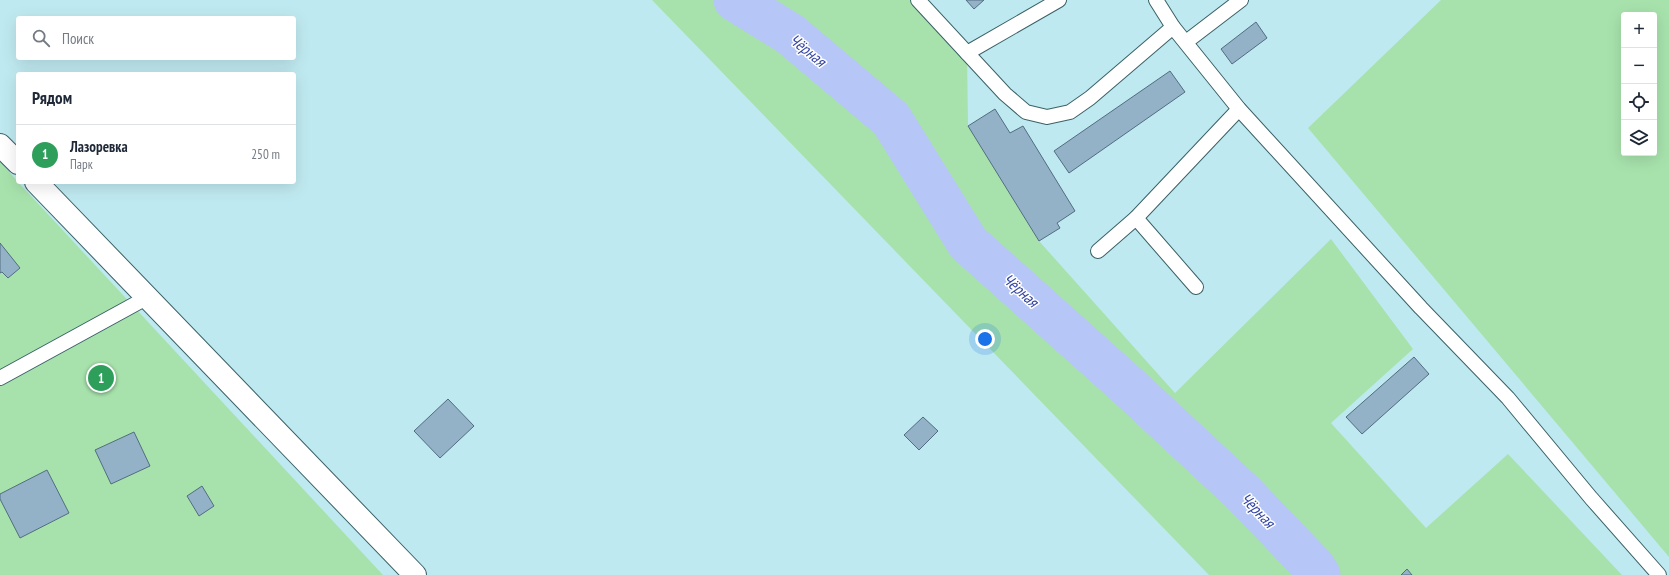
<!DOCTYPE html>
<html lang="ru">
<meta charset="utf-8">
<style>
body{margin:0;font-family:"PT Sans Narrow",sans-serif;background:#f6f6f7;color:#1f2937}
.controls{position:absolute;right:12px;top:12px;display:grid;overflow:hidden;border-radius:4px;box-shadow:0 4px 16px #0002}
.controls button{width:36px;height:36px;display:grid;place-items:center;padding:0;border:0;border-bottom:1px solid #e0e1e3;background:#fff;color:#1f2937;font:20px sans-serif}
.you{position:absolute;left:985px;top:339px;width:14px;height:14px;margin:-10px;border:3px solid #fff;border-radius:50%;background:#1a73e8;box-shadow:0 0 0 6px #1a73e833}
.badge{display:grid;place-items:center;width:26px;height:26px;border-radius:50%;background:#ea580c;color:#fff;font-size:13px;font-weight:700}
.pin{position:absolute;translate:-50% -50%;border:2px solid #fff;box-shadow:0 1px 4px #0006}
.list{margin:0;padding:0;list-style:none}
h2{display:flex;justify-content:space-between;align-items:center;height:52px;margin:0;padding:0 16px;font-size:17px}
h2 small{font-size:13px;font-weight:400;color:#747a83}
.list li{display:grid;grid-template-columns:26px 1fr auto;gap:12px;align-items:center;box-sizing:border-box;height:60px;padding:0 16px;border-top:1px solid #e0e1e3}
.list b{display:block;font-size:15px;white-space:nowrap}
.list p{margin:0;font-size:13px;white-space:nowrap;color:#747a83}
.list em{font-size:13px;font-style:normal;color:#747a83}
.icon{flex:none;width:22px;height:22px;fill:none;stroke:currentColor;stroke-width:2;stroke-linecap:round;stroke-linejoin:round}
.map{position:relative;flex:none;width:1669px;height:575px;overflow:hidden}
.search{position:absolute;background:#fff;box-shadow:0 4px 16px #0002;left:16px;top:16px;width:280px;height:44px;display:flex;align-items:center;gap:10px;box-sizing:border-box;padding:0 14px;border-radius:4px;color:#747a83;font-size:15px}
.panel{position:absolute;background:#fff;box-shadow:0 4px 16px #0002;left:16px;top:72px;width:280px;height:112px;border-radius:4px}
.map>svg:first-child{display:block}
.green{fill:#a7e2ac;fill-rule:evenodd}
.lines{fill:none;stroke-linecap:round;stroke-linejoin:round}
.river{stroke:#b6c6f7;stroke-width:43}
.building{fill:#94b2c7;stroke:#516d80}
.service-casing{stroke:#3a6167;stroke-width:16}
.minor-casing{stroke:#3a6167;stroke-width:24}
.service{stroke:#fff;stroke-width:14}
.minor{stroke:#fff;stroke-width:22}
.labels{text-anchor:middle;stroke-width:3;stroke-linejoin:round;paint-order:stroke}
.water-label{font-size:16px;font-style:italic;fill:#3446a2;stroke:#fff}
</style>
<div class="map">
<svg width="1669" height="575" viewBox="0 0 1669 575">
<rect width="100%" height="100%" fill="#bfe9f0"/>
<!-- green -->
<g class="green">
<polygon points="652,0 918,0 967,53 968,126 1039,241 1175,393 1331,239 1413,349 1331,423 1426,528 1508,454 1622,575 1209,575"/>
<path d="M1441,0h228v557l-361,-429zM1624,15h30v138h-30z"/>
<polygon points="0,161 18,182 383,575 0,575"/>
</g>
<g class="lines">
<!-- river -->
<polyline class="river" points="735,0 790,34 891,119 968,243 1129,387 1243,493 1314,567 1319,575"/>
</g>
<!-- building -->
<g class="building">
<polygon points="966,0 984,0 974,9"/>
<polygon points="1256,22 1267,38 1232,64 1221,49"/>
<polygon points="1170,71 1185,92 1069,173 1054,151"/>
<polygon points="995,109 1010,133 1023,126 1075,211 1057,223 1060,228 1039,241 968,126"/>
<polygon points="0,243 20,268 8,278 2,272 0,273"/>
<polygon points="1414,357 1429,374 1362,434 1346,417"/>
<polygon points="448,399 474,426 440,458 414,431"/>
<polygon points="923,417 938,431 919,450 904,435"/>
<polygon points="134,432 150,466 111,484 95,450"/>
<polygon points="47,470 69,513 20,538 0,499 0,494"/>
<polygon points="202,486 214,506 199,516 187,496"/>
<polygon points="1407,569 1412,575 1401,575"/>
</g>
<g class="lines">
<!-- service casing -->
<g class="service-casing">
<g id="service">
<polyline points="918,0 1005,94 1026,112 1047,117 1070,112 1090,98 1173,27"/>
<polyline points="1156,0 1173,27 1239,109 1421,308 1508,398 1591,498 1659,575"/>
<polyline points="1186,42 1241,0"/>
<polyline points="967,53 1059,0"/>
<polyline points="1136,218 1196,287"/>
<polyline points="1098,251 1136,218 1239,109"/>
<polyline points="0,378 148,297"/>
</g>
</g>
<!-- minor casing -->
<g class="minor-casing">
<g id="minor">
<polyline points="0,145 18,163"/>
<polyline points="36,182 415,575"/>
</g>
</g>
<!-- service -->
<use href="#service" class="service"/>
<!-- minor -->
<use href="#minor" class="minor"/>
</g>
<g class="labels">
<!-- water labels -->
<g class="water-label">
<text transform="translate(808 50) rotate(39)" y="6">Чёрная</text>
<text transform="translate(1021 290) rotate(42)" y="6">Чёрная</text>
<text transform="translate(1258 510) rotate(46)" y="6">Чёрная</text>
</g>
</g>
</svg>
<div class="controls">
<button>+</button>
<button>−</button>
<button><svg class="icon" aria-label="locate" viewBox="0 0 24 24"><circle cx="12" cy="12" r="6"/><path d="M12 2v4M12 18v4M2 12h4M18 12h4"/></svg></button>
<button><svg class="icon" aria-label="layers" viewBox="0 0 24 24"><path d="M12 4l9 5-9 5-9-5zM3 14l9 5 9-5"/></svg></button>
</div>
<div class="you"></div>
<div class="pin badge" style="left:101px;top:378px;background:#2e9e5b">1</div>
<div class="search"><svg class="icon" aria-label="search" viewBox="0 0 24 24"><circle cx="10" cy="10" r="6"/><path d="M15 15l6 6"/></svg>Поиск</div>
<section class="panel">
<h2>Рядом<small></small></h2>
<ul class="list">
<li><span class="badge" style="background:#2e9e5b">1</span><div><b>Лазоревка</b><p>Парк</p></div><em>250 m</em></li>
</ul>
</section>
</div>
